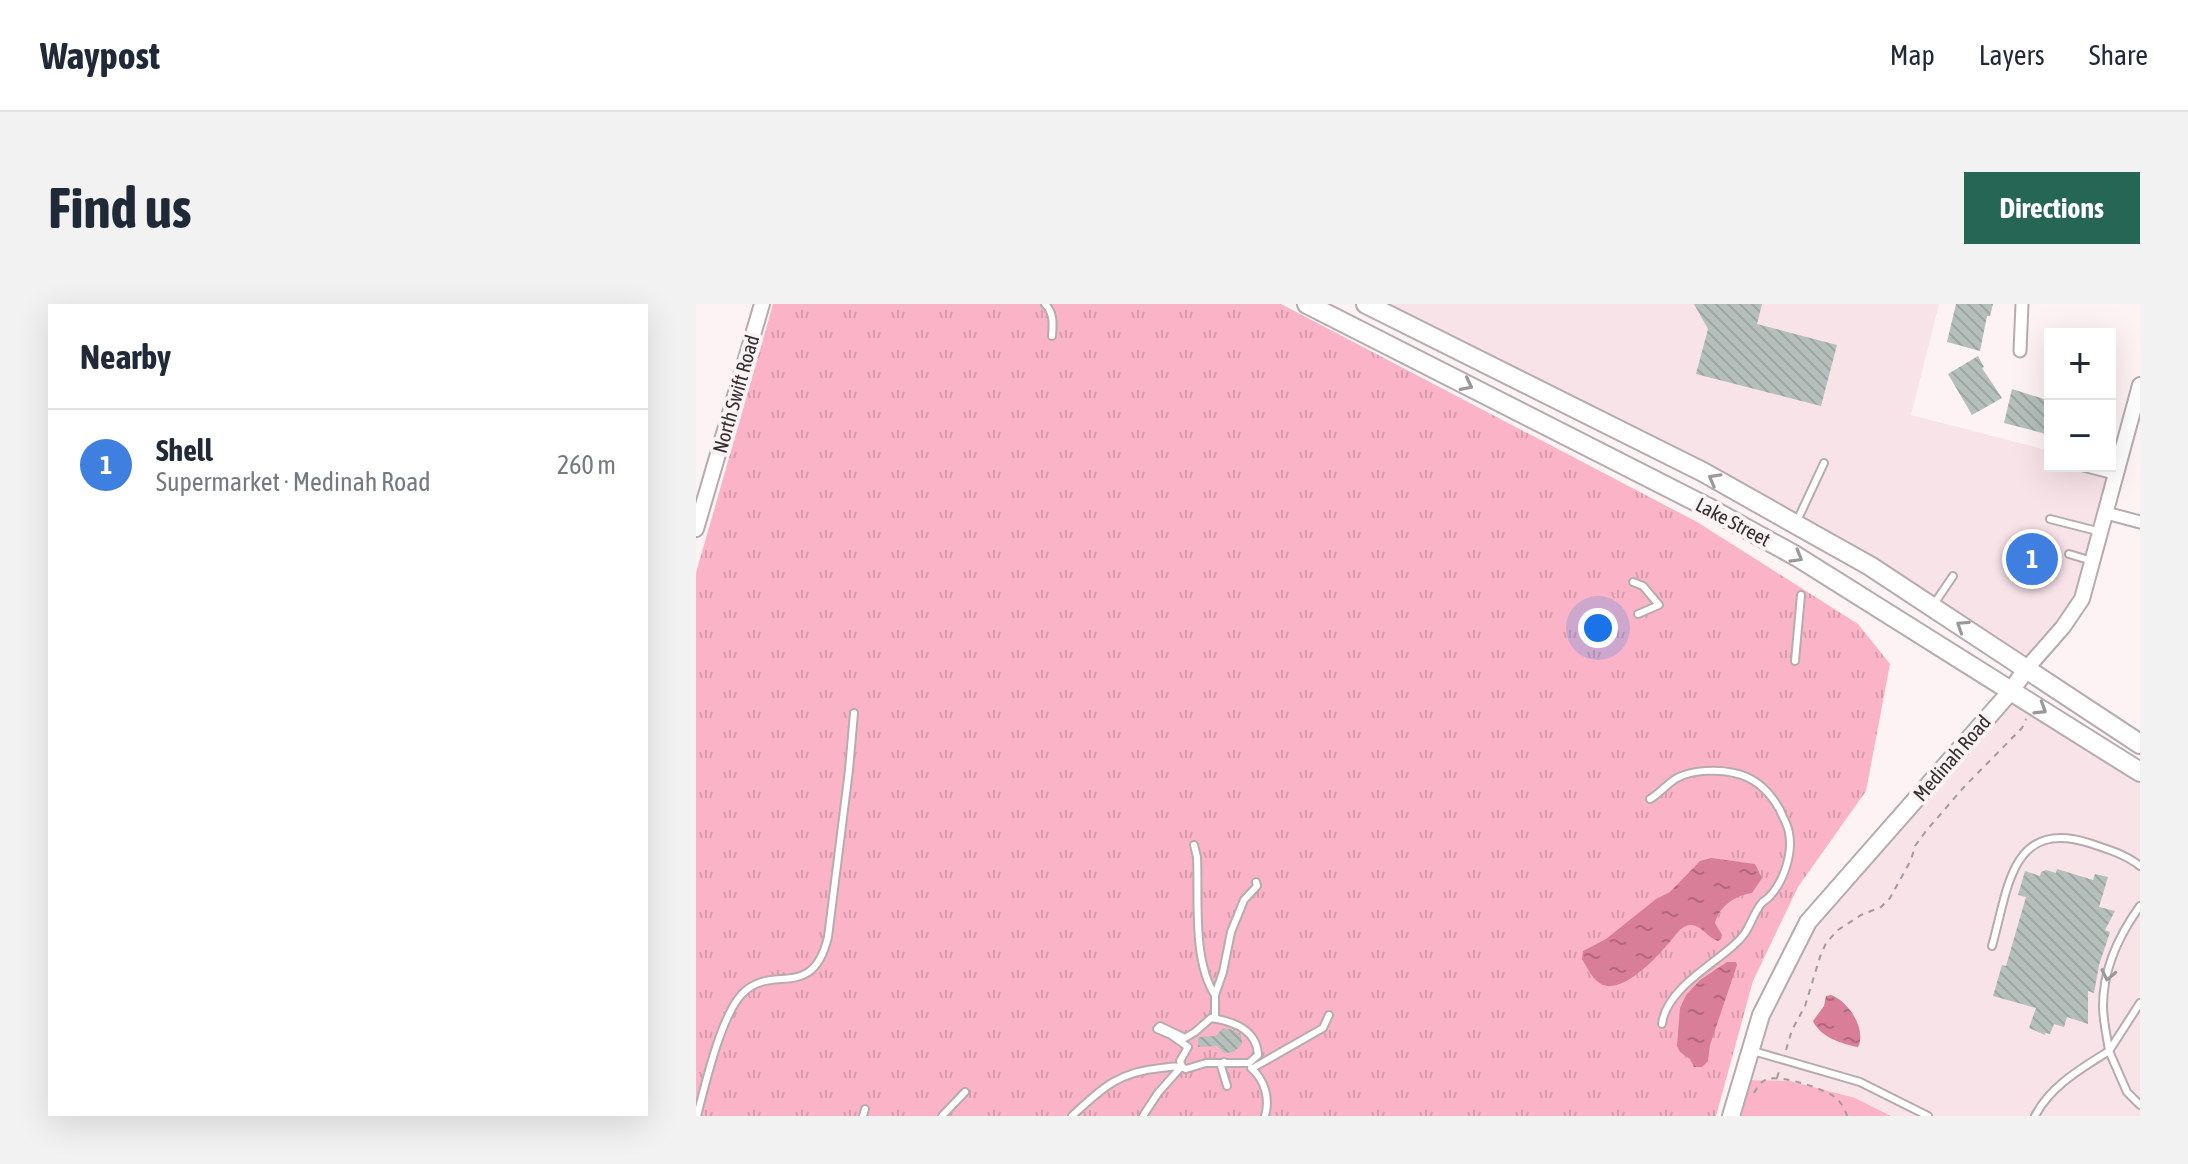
<!DOCTYPE html>
<meta charset="utf-8">
<style>
body{margin:0;font-family:"Asap Condensed",sans-serif;background:#f2f2f3;color:#1f2937}
.controls{position:absolute;right:24px;top:24px;display:grid;overflow:hidden;border-radius:0px;box-shadow:0 8px 32px #0002}
.controls button{width:72px;height:72px;display:grid;place-items:center;padding:0;border:0;border-bottom:2px solid #e0e1e3;background:#fff;color:#1f2937;font:40px sans-serif}
.you{position:absolute;left:902px;top:324px;width:28px;height:28px;margin:-20px;border:6px solid #fff;border-radius:50%;background:#1a73e8;box-shadow:0 0 0 12px #1a73e833}
.badge{display:grid;place-items:center;width:52px;height:52px;border-radius:50%;background:#256654;color:#fff;font-size:26px;font-weight:700}
.pin{position:absolute;translate:-50% -50%;border:4px solid #fff;box-shadow:0 2px 8px #0006}
.list{margin:0;padding:0;list-style:none}
h2{display:flex;justify-content:space-between;align-items:center;height:104px;margin:0;padding:0 32px;font-size:34px}
h2 small{font-size:26px;font-weight:400;color:#747a83}
.list li{display:grid;grid-template-columns:52px 1fr auto;gap:24px;align-items:center;box-sizing:border-box;height:112px;padding:0 32px;border-top:2px solid #e0e1e3}
.list b{display:block;font-size:30px;white-space:nowrap}
.list p{margin:0;font-size:26px;white-space:nowrap;color:#747a83}
.list em{font-size:26px;font-style:normal;color:#747a83}
.map{position:relative;flex:none;width:1444px;height:812px;overflow:hidden;border-radius:0px}
header{display:flex;align-items:center;gap:48px;box-sizing:border-box;height:112px;padding:0 40px;background:#fff;border-bottom:2px solid #e0e1e3}
header strong{font-size:38px}
nav{display:flex;gap:44px;margin-inline-start:auto;font-size:28px}
.intro{display:flex;align-items:center;justify-content:space-between;box-sizing:border-box;height:192px;padding:0 48px}
h1{margin:0;font-size:56px}
.button{padding:20px 36px;border-radius:0px;background:#256654;color:#fff;font-size:28px;font-weight:700}
main{display:flex;gap:48px;padding:0 48px}
aside{flex:1;background:#fff;border-radius:0px;box-shadow:0 8px 32px #0002}
.map>svg:first-child{display:block}
.built{fill:#f8e3e8}
.grass{fill:url(#grass-tufts)}
.park{fill:#fbb4c7}
.water{fill:url(#water-ripples)}
.building{fill:url(#building-back-hatch)}
.lines{fill:none;stroke-linecap:round;stroke-linejoin:round}
.service-casing{stroke:#b6abae;stroke-width:10}
.minor-casing{stroke:#b6abae;stroke-width:15}
.tertiary-casing{stroke:#b6abae;stroke-width:18}
.secondary-casing{stroke:#b6abae;stroke-width:20}
.primary-casing{stroke:#b6abae;stroke-width:22}
.path{stroke:#a29b9c;stroke-width:2;stroke-dasharray:6 6;stroke-linecap:butt}
.service{stroke:#fff;stroke-width:6}
.minor{stroke:#fff;stroke-width:11}
.tertiary{stroke:#fff;stroke-width:14}
.secondary{stroke:#fff;stroke-width:16}
.primary{stroke:#fff;stroke-width:18}
.oneway{stroke:#9a9898}
.labels{text-anchor:middle;stroke-width:8;stroke-linejoin:round;paint-order:stroke}
.street-label{font-size:20px;fill:#343031;stroke:#fdf2f4}
</style>
<header>
<strong>Waypost</strong>
<nav><a>Map</a><a>Layers</a><a>Share</a></nav>
</header>
<div class="intro"><h1>Find us</h1><a class="button">Directions</a></div>
<main>
<aside>
<h2>Nearby<small></small></h2>
<ul class="list">
<li><span class="badge" style="background:#3f7fe0">1</span><div><b>Shell</b><p>Supermarket · Medinah Road</p></div><em>260 m</em></li>
</ul>
</aside>
<div class="map">
<svg width="1444" height="812" viewBox="0 0 1444 812">
<defs>
<pattern id="grass-tufts" width="24" height="20" patternUnits="userSpaceOnUse" patternTransform="scale(2)"><rect width="24" height="20" fill="#fbb4c7"/><path d="M3 7l-1-3M5 7V3M7 7l1-3M15 17l-1-3M17 17v-4M19 17l1-3" fill="none" stroke="#d89bab"/></pattern>
<pattern id="water-ripples" width="26" height="14" patternUnits="userSpaceOnUse" patternTransform="scale(2)"><rect width="26" height="14" fill="#d97e99"/><path d="M2 4q2-2 4 0t4 0M15 11q2-2 4 0t4 0" fill="none" stroke="#b1687d"/></pattern>
<pattern id="building-back-hatch" width="6" height="6" patternUnits="userSpaceOnUse" patternTransform="scale(2)"><rect width="6" height="6" fill="#b5c0bc"/><path d="M-1 5l2 2M0 0l6 6M5-1l2 2" fill="none" stroke="#9ca5a2"/></pattern>
</defs>
<rect width="100%" height="100%" fill="#fdf2f4"/>
<!-- built -->
<g class="built">
<polygon points="693,0 1243,0 1215,111 1354,147 1354,162 1420,163 1384,291 1330,358 1161,251 690,4"/>
<polygon points="1318,396 1444,475 1444,812 1195,812 1159,794 1052,776 1065,729 1117,625 1151,583"/>
</g>
<!-- grass -->
<polygon class="grass" points="77,0 585,0 1001,218 1162,320 1194,360 1170,487 1102,583 1057,677 1020,812 0,812 0,269"/>
<!-- park -->
<polygon class="park" points="1045,776 1094,777 1159,794 1195,812 1037,812"/>
<!-- water -->
<g class="water">
<path d="M1015,554l44,6 7,14 -10,15c-16,2 -33,13 -37,30l7,12 -1,4 -3,2c-10,-3 -16,-15 -26,-16 -11,-1 -17,12 -24,19 -12,14 -46,51 -67,40 -9,-5 -14,-17 -19,-25l1,-8 23,-12 50,-40 14,-7 30,-31z"/>
<polygon points="1031,658 1040,658 1041,661 1014,741 1012,757 1006,763 998,763 994,755 984,748 981,742 984,704 990,691 1004,676"/>
<path d="M1135,691c17,6 36,34 27,52 -16,-3 -38,-10 -45,-26l11,-15 2,-10z"/>
</g>
<!-- building -->
<g class="building">
<polygon points="998,0 1066,0 1061,20 1141,41 1125,102 1000,70 1012,25"/>
<polygon points="1260,0 1297,0 1294,12 1291,12 1284,47 1251,38"/>
<polygon points="1282,52 1288,63 1286,64 1306,94 1276,111 1252,70"/>
<polygon points="1316,85 1354,97 1354,131 1308,119"/>
<polygon points="1361,565 1397,576 1399,570 1412,573 1403,603 1419,607 1409,626 1414,628 1403,661 1398,689 1392,687 1392,720 1371,713 1368,723 1358,720 1354,730 1349,729 1349,731 1333,724 1340,704 1297,692 1306,661 1310,662 1330,593 1322,591 1329,567 1344,572 1345,568 1350,566 1360,569"/>
<polygon points="527,724 537,726 545,731 546,740 538,748 528,749 521,742 502,743 502,733 520,732"/>
</g>
<g class="lines">
<!-- service casing -->
<g class="service-casing">
<g id="service">
<path d="M349,0c9,9 8,20 7,32"/>
<polyline points="1381,162 1420,172"/>
<polyline points="1354,215 1405,228"/>
<polyline points="1101,217 1128,159"/>
<polyline points="1373,250 1396,257"/>
<polyline points="937,278 947,282 963,301 942,310"/>
<polyline points="1238,300 1257,272"/>
<polyline points="1099,357 1105,291"/>
<path d="M954,495c11,-6 18,-17 29,-22 14,-7 40,-8 55,-4 21,4 36,19 46,37 3,8 8,15 9,23 4,20 -5,48 -19,63 -5,6 -4,2 -9,8 -10,13 -11,28 -27,41 -23,21 -68,45 -72,79"/>
<path d="M498,541l3,12c2,40 -5,103 18,138"/>
<path d="M1296,642c16,-55 18,-128 97,-103 18,6 36,11 51,23"/>
<polyline points="519,714 519,691 527,668 535,628 548,596 561,582 560,578"/>
<polyline points="1057,747 1164,778 1232,812"/>
<path d="M1413,747c-2,-15 -6,-30 -6,-45 0,-36 16,-71 37,-100"/>
<polyline points="1413,747 1444,699"/>
<polyline points="528,758 525,762 531,782"/>
<path d="M555,764c14,12 19,31 14,48"/>
<polyline points="557,764 627,724 633,711"/>
<path d="M1,812c8,-31 24,-100 45,-122 30,-32 70,9 86,-57l21,-167 5,-57"/>
<polyline points="167,812 169,805"/>
<polyline points="246,812 269,788"/>
<path d="M376,812c30,-28 46,-44 89,-48 9,-1 17,-3 25,1l20,-6h43l9,-8c-1,-25 -25,-34 -47,-37l-16,14 -10,6 -25,-12 -3,3 14,6 17,12 -8,14 2,5 -24,27 -15,23"/>
<path d="M1339,812c15,-30 47,-48 74,-65l18,41 13,13"/>
</g>
</g>
<!-- minor casing -->
<g class="minor-casing">
<g id="minor">
<polyline points="1324,47 1326,0"/>
<polyline points="1410,209 1444,218"/>
</g>
</g>
<!-- tertiary casing -->
<g class="tertiary-casing">
<g id="tertiary">
<polyline points="0,225 66,0"/>
<polyline points="1331,364 1367,323 1386,295 1444,81"/>
</g>
</g>
<!-- secondary casing -->
<g class="secondary-casing">
<polyline id="secondary" points="1035,812 1065,711 1112,618 1315,387 1331,364"/>
</g>
<!-- primary casing -->
<g class="primary-casing">
<g id="primary">
<polyline points="611,0 1011,203 1100,252 1444,468"/>
<polyline points="670,0 1007,168 1108,225 1174,262 1444,440"/>
</g>
</g>
<!-- path -->
<g class="path">
<polyline points="1090,746 1096,726 1109,702 1124,653 1130,639 1142,626 1165,611 1185,603 1194,594 1215,556 1219,542 1230,527 1268,483 1326,424 1330,415"/>
<polyline points="1081,774 1084,764"/>
<path d="M1058,789c4,-7 7,-12 14,-14 14,-4 59,10 69,20 5,5 8,10 10,17"/>
</g>
<!-- service -->
<use href="#service" class="service"/>
<!-- minor -->
<use href="#minor" class="minor"/>
<!-- tertiary -->
<use href="#tertiary" class="tertiary"/>
<!-- secondary -->
<use href="#secondary" class="secondary"/>
<!-- primary -->
<use href="#primary" class="primary"/>
</g>
<!-- one-way arrows -->
<defs><path id="oneway-chevron" d="M-2-3.5L2.5 0L-2 3.5" fill="none" stroke-width="1.6" stroke-linecap="round" stroke-linejoin="round" transform="scale(2)"/></defs>
<g class="oneway">
<use href="#oneway-chevron" transform="translate(771 81) rotate(27)"/>
<use href="#oneway-chevron" transform="translate(1018 175) rotate(-151)"/>
<use href="#oneway-chevron" transform="translate(1101 253) rotate(30)"/>
<use href="#oneway-chevron" transform="translate(1266 322) rotate(-147)"/>
<use href="#oneway-chevron" transform="translate(1345 405) rotate(32)"/>
<use href="#oneway-chevron" transform="translate(1412 671) rotate(102)"/>
</g>
<g class="labels">
<!-- street labels -->
<g class="street-label">
<text transform="translate(40 90) rotate(-74)" y="7">North Swift Road</text>
<text transform="translate(1037 218) rotate(28)" y="7">Lake Street</text>
<text transform="translate(1256 454) rotate(-49)" y="7">Medinah Road</text>
</g>
</g>
</svg>
<div class="controls">
<button>+</button>
<button>−</button>
</div>
<div class="you"></div>
<div class="pin badge" style="left:1336px;top:255px;background:#3f7fe0">1</div>
</div>
</main>
